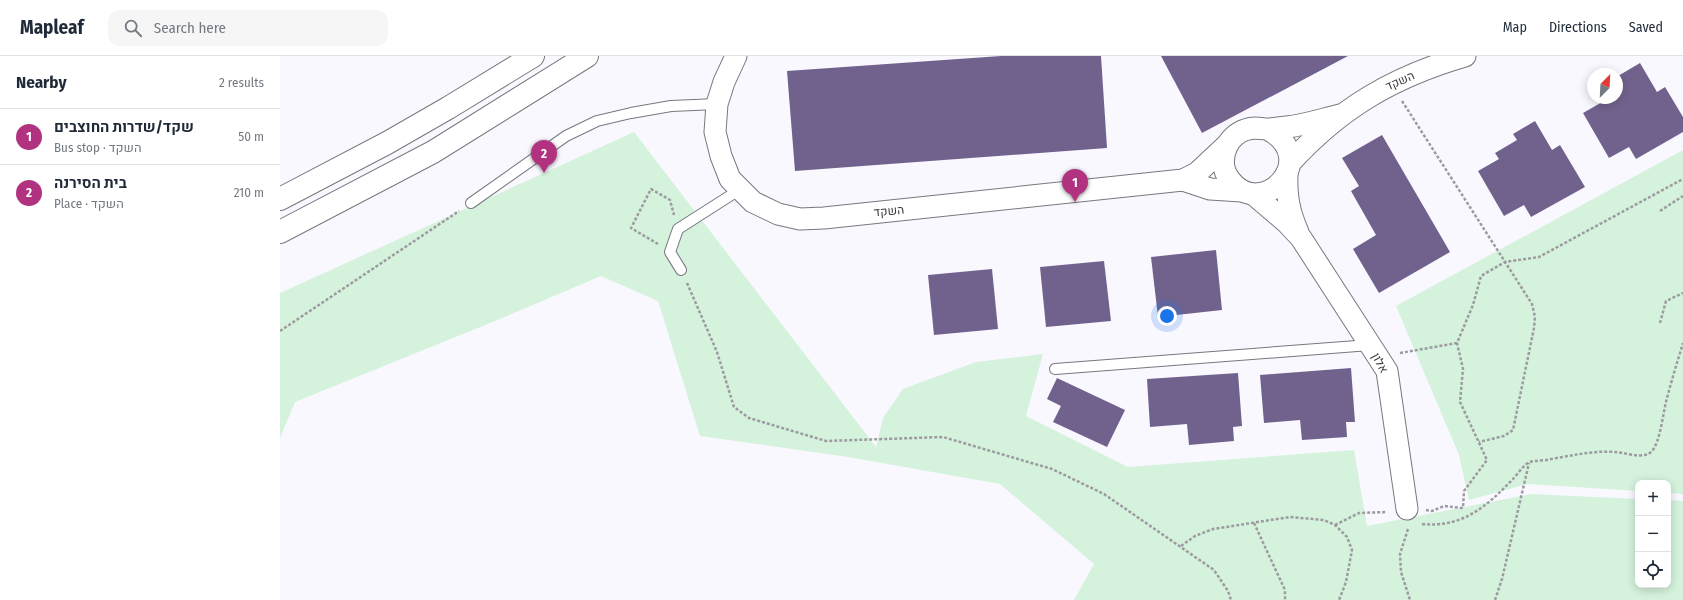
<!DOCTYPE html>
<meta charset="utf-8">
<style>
body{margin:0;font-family:"Fira Sans Condensed",Heebo,sans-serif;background:#f6f6f7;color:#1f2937}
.controls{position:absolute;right:12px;bottom:12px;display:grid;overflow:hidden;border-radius:8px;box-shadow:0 2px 10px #0003}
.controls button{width:36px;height:36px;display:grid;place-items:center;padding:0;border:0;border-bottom:1px solid #e0e1e3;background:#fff;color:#1f2937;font:20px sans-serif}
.compass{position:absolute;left:1307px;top:12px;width:36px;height:36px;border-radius:50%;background:#fff;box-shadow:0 2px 10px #0003;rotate:24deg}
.you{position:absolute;left:887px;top:260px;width:14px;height:14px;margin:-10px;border:3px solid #fff;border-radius:50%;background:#1a73e8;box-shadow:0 0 0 6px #1a73e833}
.badge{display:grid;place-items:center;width:26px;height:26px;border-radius:50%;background:#b1327f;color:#fff;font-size:13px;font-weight:700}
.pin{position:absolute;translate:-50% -33px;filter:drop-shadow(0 1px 2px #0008)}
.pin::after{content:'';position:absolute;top:21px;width:14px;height:12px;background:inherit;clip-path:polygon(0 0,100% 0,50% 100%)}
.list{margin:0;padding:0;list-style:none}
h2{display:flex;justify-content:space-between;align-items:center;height:52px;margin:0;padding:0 16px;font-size:17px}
h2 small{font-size:13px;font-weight:400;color:#747a83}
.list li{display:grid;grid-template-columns:26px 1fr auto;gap:12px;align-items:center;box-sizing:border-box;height:56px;padding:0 16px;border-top:1px solid #e0e1e3}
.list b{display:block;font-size:15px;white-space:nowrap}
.list p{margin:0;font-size:13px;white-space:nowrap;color:#747a83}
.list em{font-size:13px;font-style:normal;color:#747a83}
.icon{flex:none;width:22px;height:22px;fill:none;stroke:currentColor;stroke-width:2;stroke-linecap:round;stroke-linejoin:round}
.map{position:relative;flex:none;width:1403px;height:544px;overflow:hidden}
header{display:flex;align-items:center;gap:24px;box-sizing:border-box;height:56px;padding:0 20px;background:#fff;border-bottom:1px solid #e0e1e3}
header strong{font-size:19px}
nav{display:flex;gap:22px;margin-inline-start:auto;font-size:14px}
.search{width:280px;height:36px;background:#f6f6f7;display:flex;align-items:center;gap:10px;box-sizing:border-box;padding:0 14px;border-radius:12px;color:#747a83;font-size:15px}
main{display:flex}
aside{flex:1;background:#fff}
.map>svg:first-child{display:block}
.green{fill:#d4f2dc}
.building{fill:#71628d}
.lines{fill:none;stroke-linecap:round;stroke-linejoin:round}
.lane-casing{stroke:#79777e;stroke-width:12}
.street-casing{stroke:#79777e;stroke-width:23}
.secondary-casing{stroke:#79777e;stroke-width:24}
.path{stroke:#9d9ba1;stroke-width:2.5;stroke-dasharray:3 2;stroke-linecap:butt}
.lane{stroke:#fff;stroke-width:10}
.street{stroke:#fff;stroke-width:21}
.secondary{stroke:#fff;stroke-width:22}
.labels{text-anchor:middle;stroke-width:4;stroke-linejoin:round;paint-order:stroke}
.street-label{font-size:12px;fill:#39383b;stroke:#fff}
</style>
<header>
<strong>Mapleaf</strong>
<div class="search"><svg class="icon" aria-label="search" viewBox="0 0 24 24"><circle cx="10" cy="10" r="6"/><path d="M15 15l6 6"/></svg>Search here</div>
<nav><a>Map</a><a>Directions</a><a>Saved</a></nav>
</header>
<main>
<aside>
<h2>Nearby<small>2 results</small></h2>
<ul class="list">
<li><span class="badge">1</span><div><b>שקד/שדרות החוצבים</b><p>Bus stop · השקד</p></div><em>50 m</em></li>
<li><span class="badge">2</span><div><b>בית הסירנה</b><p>Place · השקד</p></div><em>210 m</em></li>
</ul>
</aside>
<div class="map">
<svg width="1403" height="544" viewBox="0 0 1403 544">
<rect width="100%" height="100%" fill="#faf8ff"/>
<!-- green -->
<g class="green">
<polygon points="354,76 596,391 603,362 623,333 696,306 763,298 746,360 848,411 1074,394 1087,470 1251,438 1358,443 1358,529 1388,529 1388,444 1403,445 1403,544 794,544 814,508 720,428 568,401 420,380 378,245 321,220 220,263 15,346 0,382 0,237"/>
<polygon points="1403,94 1403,438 1388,437 1388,427 1358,427 1358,435 1248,428 1189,444 1179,399 1116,250"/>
</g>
<!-- building -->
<g class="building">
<polygon points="721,0 821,0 827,92 515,115 507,15"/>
<polygon points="881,0 1068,0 922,77"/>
<polygon points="1360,7 1377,36 1385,31 1403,61 1403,76 1356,103 1349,91 1329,102 1303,57 1324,45 1322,42 1337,42 1337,28 1342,26 1338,20"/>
<polygon points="1255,65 1272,94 1280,89 1305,131 1251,161 1244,149 1224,160 1198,115 1219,103 1215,97 1237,84 1233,78"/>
<polygon points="1102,79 1170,196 1099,237 1073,193 1096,179 1071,135 1079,130 1062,102"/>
<polygon points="936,194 942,254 878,261 871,201"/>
<polygon points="824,205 831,265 766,271 760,211"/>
<polygon points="712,213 718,273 654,279 648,219"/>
<polygon points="1071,312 1075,366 1066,366 1067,381 1022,384 1020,364 984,367 980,319"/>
<polygon points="958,317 962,370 953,371 954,385 909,389 907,368 870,371 867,323"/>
<polygon points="777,322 845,354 827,391 773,366 781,350 767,343"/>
</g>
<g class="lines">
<!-- lane casing -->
<g class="lane-casing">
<g id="lane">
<polyline points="191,147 286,80 317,65 351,57 391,50 437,48"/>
<polyline points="401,214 390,196 398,173 459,134"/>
<polyline points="775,313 1090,289"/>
</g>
</g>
<!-- street casing -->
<g class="street-casing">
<g id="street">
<polyline points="456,0 444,26 437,48 435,76 441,100 450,123 473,146 498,158 520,163 544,162 903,124 917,117 948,88"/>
<path d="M987,73c56,29 -5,93 -37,51 -8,-10 -8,-23 -3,-34 3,-7 11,-14 18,-16 7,-3 13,-2 21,-1 6,0 14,-1 21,-2 18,-2 36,-8 53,-12"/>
<path d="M1010,107c50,-55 103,-86 175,-107"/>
<path d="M1007,117c-1,22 2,39 11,59"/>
<polyline points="903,124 930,133 962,135"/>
<polyline points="973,138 1007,167 1021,182 1107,315 1127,453"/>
</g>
</g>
<!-- secondary casing -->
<g class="secondary-casing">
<g id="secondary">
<polyline points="0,143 107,87 168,52 253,0"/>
<polyline points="0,176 153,96 307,0"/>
</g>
</g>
<!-- path -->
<g class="path">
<polyline points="1122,45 1252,248 1255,261 1254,272 1233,374 1224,380 1199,386"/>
<polyline points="1380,155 1403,140"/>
<polyline points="378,188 351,172 371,133 390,144 394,159"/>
<polyline points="407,227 437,296 454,351 469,362 546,385 663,381 772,413 824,438 934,514 948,535 951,544"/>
<polyline points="1380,267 1386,245 1403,237"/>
<polyline points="0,275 179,155"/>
<polyline points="1120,297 1177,287"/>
<polyline points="1146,454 1152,455 1164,450 1183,452 1184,435 1207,404 1180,346 1183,313 1177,287 1193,249 1201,220 1225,206 1259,201 1403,123"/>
<polyline points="974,467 1005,534 1005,544"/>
<path d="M1142,468c41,4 65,-18 91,-45 5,-5 11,-15 17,-17 7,-2 15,-1 21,-3 25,-4 47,-10 72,-6 9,2 23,5 29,-2 8,-9 11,-37 14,-49 5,-20 11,-39 17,-59"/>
<polyline points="1055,469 1079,457 1107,456"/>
<polyline points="1128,473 1120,498 1121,516 1130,544"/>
<polyline points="901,490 915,480 933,473 1010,461 1044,464 1055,469 1067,481 1072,494 1066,526 1059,544"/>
<polyline points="1215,544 1222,523 1249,407"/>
</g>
<!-- lane -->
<use href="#lane" class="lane"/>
<!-- street -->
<use href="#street" class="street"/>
<!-- secondary -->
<use href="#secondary" class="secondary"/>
</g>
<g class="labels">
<!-- street labels -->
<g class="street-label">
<text transform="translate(1120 25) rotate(-24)" y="4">השקד</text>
<text transform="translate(609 155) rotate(-6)" y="4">השקד</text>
<text transform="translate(1100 307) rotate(62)" y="4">אלון</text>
</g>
</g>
</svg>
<div class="controls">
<button>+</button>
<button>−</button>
<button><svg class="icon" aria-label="locate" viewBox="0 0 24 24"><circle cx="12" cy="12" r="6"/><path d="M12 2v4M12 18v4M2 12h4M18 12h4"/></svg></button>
</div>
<svg class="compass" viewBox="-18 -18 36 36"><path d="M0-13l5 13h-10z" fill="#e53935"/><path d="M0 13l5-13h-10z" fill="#747a83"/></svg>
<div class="you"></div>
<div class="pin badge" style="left:795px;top:146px">1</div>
<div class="pin badge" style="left:264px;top:117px">2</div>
</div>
</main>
